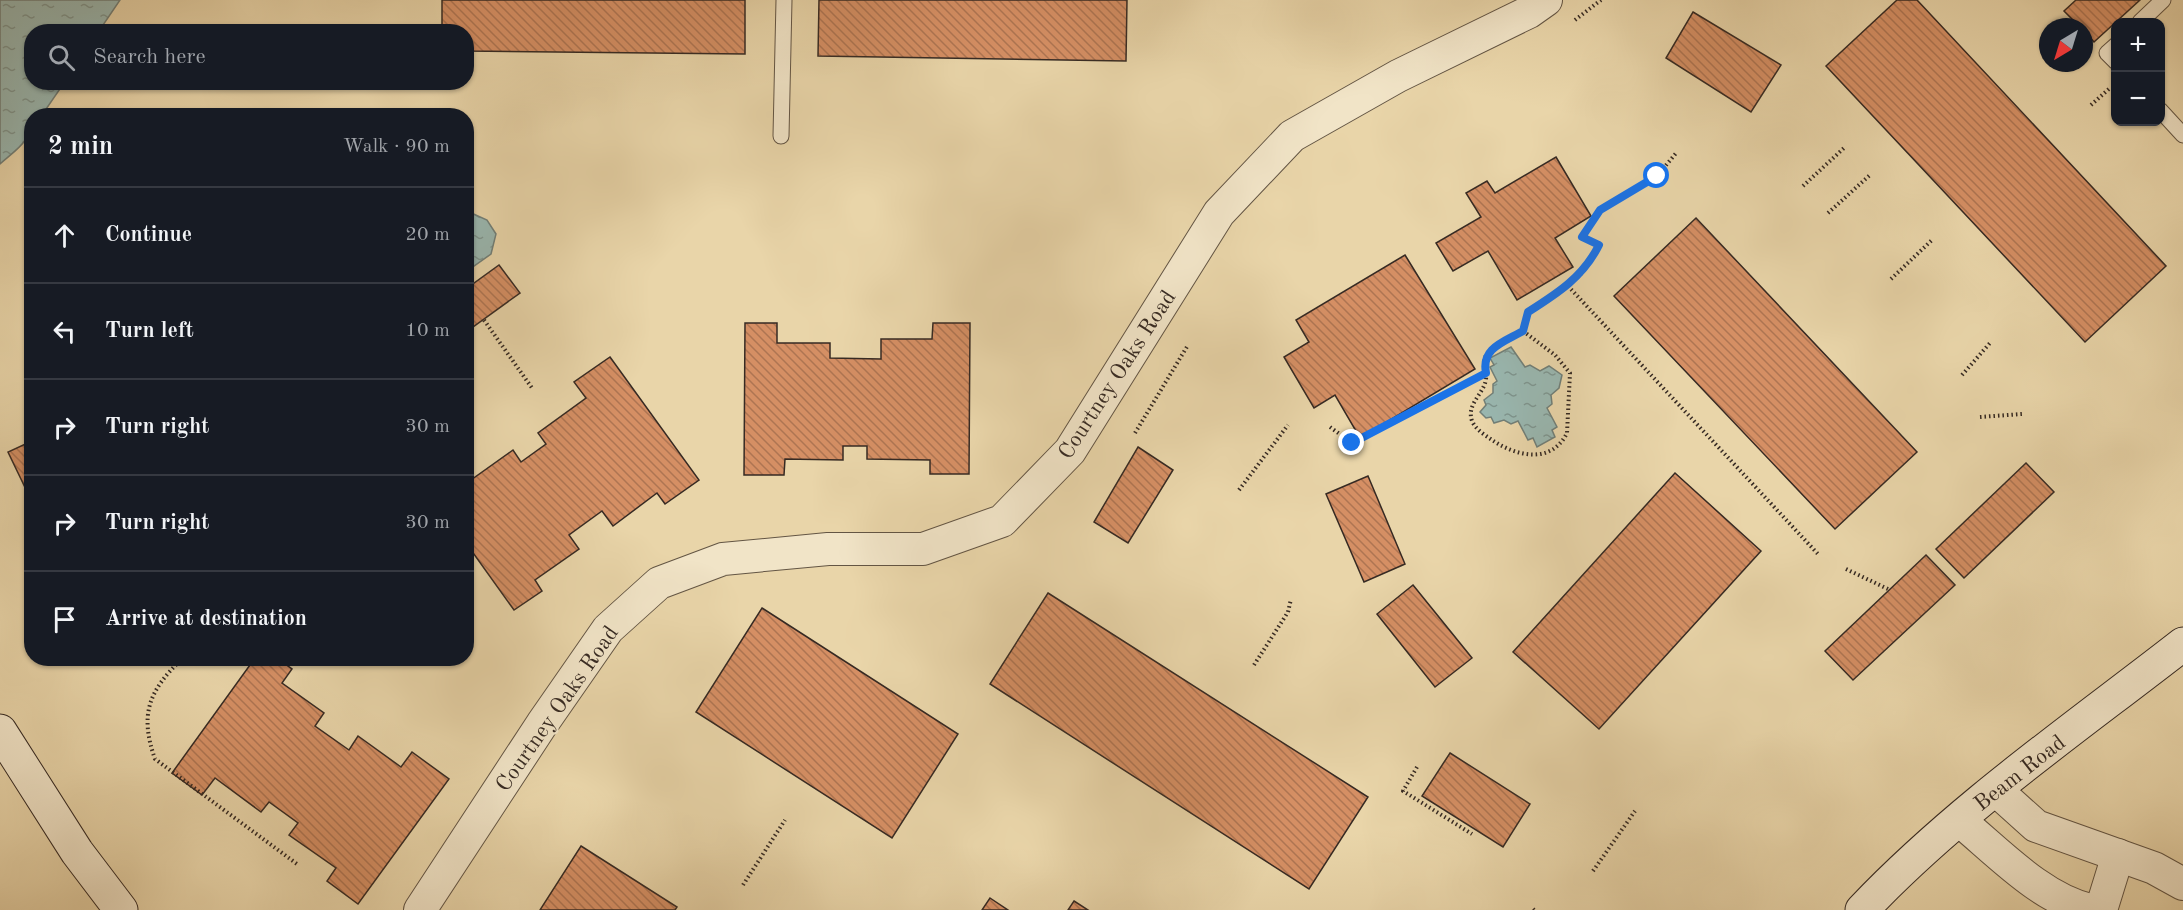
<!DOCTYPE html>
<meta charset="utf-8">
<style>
body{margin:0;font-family:"Old Standard TT",serif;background:#242831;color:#f1f3f6}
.controls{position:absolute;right:18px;top:18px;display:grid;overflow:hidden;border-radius:12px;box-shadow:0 2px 4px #0004}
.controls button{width:54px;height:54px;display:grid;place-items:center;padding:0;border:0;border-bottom:2px solid #363941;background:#171b24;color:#f1f3f6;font:30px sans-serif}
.compass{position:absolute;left:2039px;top:18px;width:54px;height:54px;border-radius:50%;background:#171b24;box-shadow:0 2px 4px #0004;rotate:218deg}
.stop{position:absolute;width:18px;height:18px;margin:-14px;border:4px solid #1a73e8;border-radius:50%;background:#fff}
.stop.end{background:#1a73e8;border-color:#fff;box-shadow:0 2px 6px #0008}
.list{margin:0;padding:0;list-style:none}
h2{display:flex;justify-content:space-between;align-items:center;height:78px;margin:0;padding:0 24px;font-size:26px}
h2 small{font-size:20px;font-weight:400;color:#9ea1a6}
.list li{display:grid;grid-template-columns:39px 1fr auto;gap:18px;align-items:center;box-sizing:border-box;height:96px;padding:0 24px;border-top:2px solid #363941}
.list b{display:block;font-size:22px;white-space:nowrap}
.list em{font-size:20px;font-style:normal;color:#9ea1a6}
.icon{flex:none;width:33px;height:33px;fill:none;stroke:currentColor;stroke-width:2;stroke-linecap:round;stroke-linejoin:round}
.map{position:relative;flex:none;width:2183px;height:910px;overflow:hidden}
.search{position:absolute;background:#171b24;box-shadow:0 2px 4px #0004;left:24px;top:24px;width:450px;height:66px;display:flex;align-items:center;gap:15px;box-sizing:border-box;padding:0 21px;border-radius:24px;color:#9ea1a6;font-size:22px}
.panel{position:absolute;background:#171b24;box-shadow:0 2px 4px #0004;left:24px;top:108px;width:450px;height:558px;border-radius:24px}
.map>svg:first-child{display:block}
.water{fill:url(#water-ripples);stroke:#717f78;stroke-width:1.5}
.building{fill:url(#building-back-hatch);stroke:#362a23;stroke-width:1.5}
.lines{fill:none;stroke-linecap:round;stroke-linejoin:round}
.lane-casing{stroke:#635544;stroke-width:17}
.street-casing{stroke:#635544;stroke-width:34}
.secondary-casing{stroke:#362a23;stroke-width:35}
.path{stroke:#362a23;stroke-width:4;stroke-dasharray:1.5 3;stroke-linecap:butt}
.lane{stroke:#f1e4c7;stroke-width:15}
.street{stroke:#f1e4c7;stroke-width:32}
.secondary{stroke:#f1e4c7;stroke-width:33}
.route{stroke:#1a73e8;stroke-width:8}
.labels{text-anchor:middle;stroke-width:4.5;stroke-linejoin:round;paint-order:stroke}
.street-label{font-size:22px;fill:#362a23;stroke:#f1e4c7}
</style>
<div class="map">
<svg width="2183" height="910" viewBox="0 0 2183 910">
<defs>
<pattern id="water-ripples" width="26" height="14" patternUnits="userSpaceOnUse" patternTransform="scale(1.5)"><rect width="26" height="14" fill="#99b7b0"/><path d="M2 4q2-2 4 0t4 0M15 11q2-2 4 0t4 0" fill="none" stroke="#7e958f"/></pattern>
<pattern id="building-back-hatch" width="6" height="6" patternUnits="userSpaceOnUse" patternTransform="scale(1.5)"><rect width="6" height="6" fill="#d58f64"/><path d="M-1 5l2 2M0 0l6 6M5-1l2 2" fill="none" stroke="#ae7552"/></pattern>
</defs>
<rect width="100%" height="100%" fill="#e9d5a9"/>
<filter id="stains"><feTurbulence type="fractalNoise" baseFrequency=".00333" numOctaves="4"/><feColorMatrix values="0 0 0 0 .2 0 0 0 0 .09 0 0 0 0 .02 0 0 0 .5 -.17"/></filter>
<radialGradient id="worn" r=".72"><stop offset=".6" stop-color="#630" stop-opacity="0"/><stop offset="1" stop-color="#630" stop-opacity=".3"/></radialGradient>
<!-- water -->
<g class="water">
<path d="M0,0h120l-21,31 -67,1v50l32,1 -22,32 -10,1c0,25 -14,32 -32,48z"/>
<polygon points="467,211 487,220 496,234 491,254 467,271"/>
<polygon points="1511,347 1525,367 1530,365 1540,371 1549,366 1562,375 1559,388 1551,395 1552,404 1547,408 1557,427 1552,430 1555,437 1537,447 1533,438 1528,440 1518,421 1511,424 1504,420 1494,423 1491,417 1486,418 1480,412 1486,405 1484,400 1493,393 1493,384 1497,381 1490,367 1494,365 1490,358"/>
</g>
<!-- building -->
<g class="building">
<polygon points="442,0 745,0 745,54 466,51 466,32 442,32"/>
<polygon points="819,0 1127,0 1126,61 818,56"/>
<polygon points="1897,0 1917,0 2166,266 2085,342 1826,66"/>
<polygon points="2076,0 2140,0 2094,42 2084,31 2084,27 2080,27 2064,11"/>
<polygon points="1693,12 1781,65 1751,112 1666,58"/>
<polygon points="1556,157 1591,216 1555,238 1573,267 1517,300 1488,251 1453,271 1436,243 1481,217 1466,193 1487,181 1495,193"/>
<polygon points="1696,218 1917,452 1835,529 1614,296"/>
<polygon points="1405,255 1475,369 1360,438 1335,395 1314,408 1284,357 1309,342 1296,320"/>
<polygon points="499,265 520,293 466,332 466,289"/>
<polygon points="745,323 777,323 777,343 830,343 830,358 881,359 881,339 932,339 933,323 970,323 969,474 930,474 930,460 867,459 867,446 843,446 843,460 785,459 784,475 744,475"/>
<polygon points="610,357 699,480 665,504 657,493 613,526 602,511 569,535 579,549 535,580 542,591 514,610 466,543 466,480 468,482 513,450 521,462 546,444 538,433 586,398 574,382"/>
<polygon points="32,441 32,502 8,452"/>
<polygon points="1138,447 1173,470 1128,543 1094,522"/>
<polygon points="2026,463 2054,492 1964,578 1936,549"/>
<polygon points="1675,473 1761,551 1599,729 1513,652"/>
<polygon points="1368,476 1405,564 1364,582 1326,494"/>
<polygon points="1926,555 1955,585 1853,680 1825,651"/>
<polygon points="1413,585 1472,658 1435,687 1377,614"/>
<polygon points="1048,593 1368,797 1309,889 990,684"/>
<polygon points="762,608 958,734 892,838 696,712"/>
<polygon points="255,658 277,658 292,669 282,683 324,713 315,726 349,750 358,736 401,767 412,752 449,779 358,904 327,881 336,868 289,835 298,823 269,802 261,812 215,778 202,795 172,773"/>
<polygon points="1450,753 1530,804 1503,847 1422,796"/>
<polygon points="581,846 677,907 675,910 540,910"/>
<polygon points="990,898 1008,910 982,910"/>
<polygon points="1074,901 1088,910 1068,910"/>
</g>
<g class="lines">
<!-- lane casing -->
<g class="lane-casing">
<g id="lane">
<polyline points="2140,22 2163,0"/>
<polyline points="2116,45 2107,53 2116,62"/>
<polyline points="2160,110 2183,135"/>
<polyline points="781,136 784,0"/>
</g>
</g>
<!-- street casing -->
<g class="street-casing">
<g id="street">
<polyline points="1996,790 2036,826 2154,868 2183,884"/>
<path d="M1959,820c39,32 81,78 131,90"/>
<polyline points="420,910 542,724 608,629 659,583 723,559 828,549 923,549 1002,521 1070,451 1219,213 1292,136 1398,76 1529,12 1546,0"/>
<polyline points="2101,910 2118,855"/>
</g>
</g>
<!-- secondary casing -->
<g class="secondary-casing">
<g id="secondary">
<polyline points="0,731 77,852 121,910"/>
<path d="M1862,910c96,-101 212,-181 321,-266"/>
</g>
</g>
<!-- path -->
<g class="path">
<polyline points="1575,20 1601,0"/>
<polyline points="2091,105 2111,87"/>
<polyline points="1803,186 1844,148"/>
<polyline points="1828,213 1870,175"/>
<polyline points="1891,279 1932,240"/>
<polyline points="1568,286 1818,554"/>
<polyline points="484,320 532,388"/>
<path d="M1523,331l32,24 15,18 -3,60c-16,32 -51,23 -75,7 -7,-5 -16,-10 -20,-19 -6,-17 12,-27 14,-42 1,-6 -3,-12 -2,-18 2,-14 28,-23 39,-30l5,-19 52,-37 19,-30 -17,-8 18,-27 57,-34 20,-24"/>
<polyline points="1962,375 1990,343"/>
<polyline points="1980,417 2022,414"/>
<polyline points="1330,427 1352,443 1486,373"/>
<polyline points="1135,433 1188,345"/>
<polyline points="1239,490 1288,425"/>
<polyline points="1846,569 1890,590"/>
<path d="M183,658c-34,32 -44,56 -28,101l142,105"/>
<polyline points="1254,665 1288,612 1291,599"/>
<polyline points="1417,767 1403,791 1472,834"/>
<polyline points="1593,871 1635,811"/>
<polyline points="743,885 785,820"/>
<polyline points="1533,909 1534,910"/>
</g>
<!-- lane -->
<use href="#lane" class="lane"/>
<!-- street -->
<use href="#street" class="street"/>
<!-- secondary -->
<use href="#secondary" class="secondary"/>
</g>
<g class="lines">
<!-- route -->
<path class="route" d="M1352,443l134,-70c-5,-25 18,-31 37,-42l5,-19c30,-19 55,-35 71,-67l-17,-8 18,-27 57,-34"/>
</g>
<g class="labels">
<!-- street labels -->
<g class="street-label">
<text transform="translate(1116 374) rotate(-57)" y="8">Courtney Oaks Road</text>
<text transform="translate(556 708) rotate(-55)" y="8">Courtney Oaks Road</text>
<text transform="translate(2019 772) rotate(-38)" y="8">Beam Road</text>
</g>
</g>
<rect width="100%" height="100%" filter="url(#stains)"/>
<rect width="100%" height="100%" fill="url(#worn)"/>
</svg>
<div class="controls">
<button>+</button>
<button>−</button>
</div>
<svg class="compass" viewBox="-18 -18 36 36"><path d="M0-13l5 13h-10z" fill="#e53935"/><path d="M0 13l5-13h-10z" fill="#9ea1a6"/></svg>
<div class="stop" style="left:1657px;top:176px"></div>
<div class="stop end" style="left:1352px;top:443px"></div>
<div class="search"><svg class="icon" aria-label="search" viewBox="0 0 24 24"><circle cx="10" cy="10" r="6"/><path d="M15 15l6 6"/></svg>Search here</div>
<section class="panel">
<h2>2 min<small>Walk · 90 m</small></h2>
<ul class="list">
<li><svg class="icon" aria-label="ahead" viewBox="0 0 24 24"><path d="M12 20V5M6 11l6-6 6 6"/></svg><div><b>Continue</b></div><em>20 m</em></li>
<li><svg class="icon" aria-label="left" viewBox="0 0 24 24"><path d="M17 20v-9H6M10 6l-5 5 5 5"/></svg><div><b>Turn left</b></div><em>10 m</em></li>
<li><svg class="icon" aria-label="right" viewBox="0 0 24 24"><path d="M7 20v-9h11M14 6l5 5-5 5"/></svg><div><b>Turn right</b></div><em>30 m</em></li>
<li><svg class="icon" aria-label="right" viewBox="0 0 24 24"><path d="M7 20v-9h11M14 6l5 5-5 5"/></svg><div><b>Turn right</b></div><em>30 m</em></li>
<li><svg class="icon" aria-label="arrive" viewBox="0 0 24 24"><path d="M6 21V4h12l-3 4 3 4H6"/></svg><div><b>Arrive at destination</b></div></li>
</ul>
</section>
</div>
